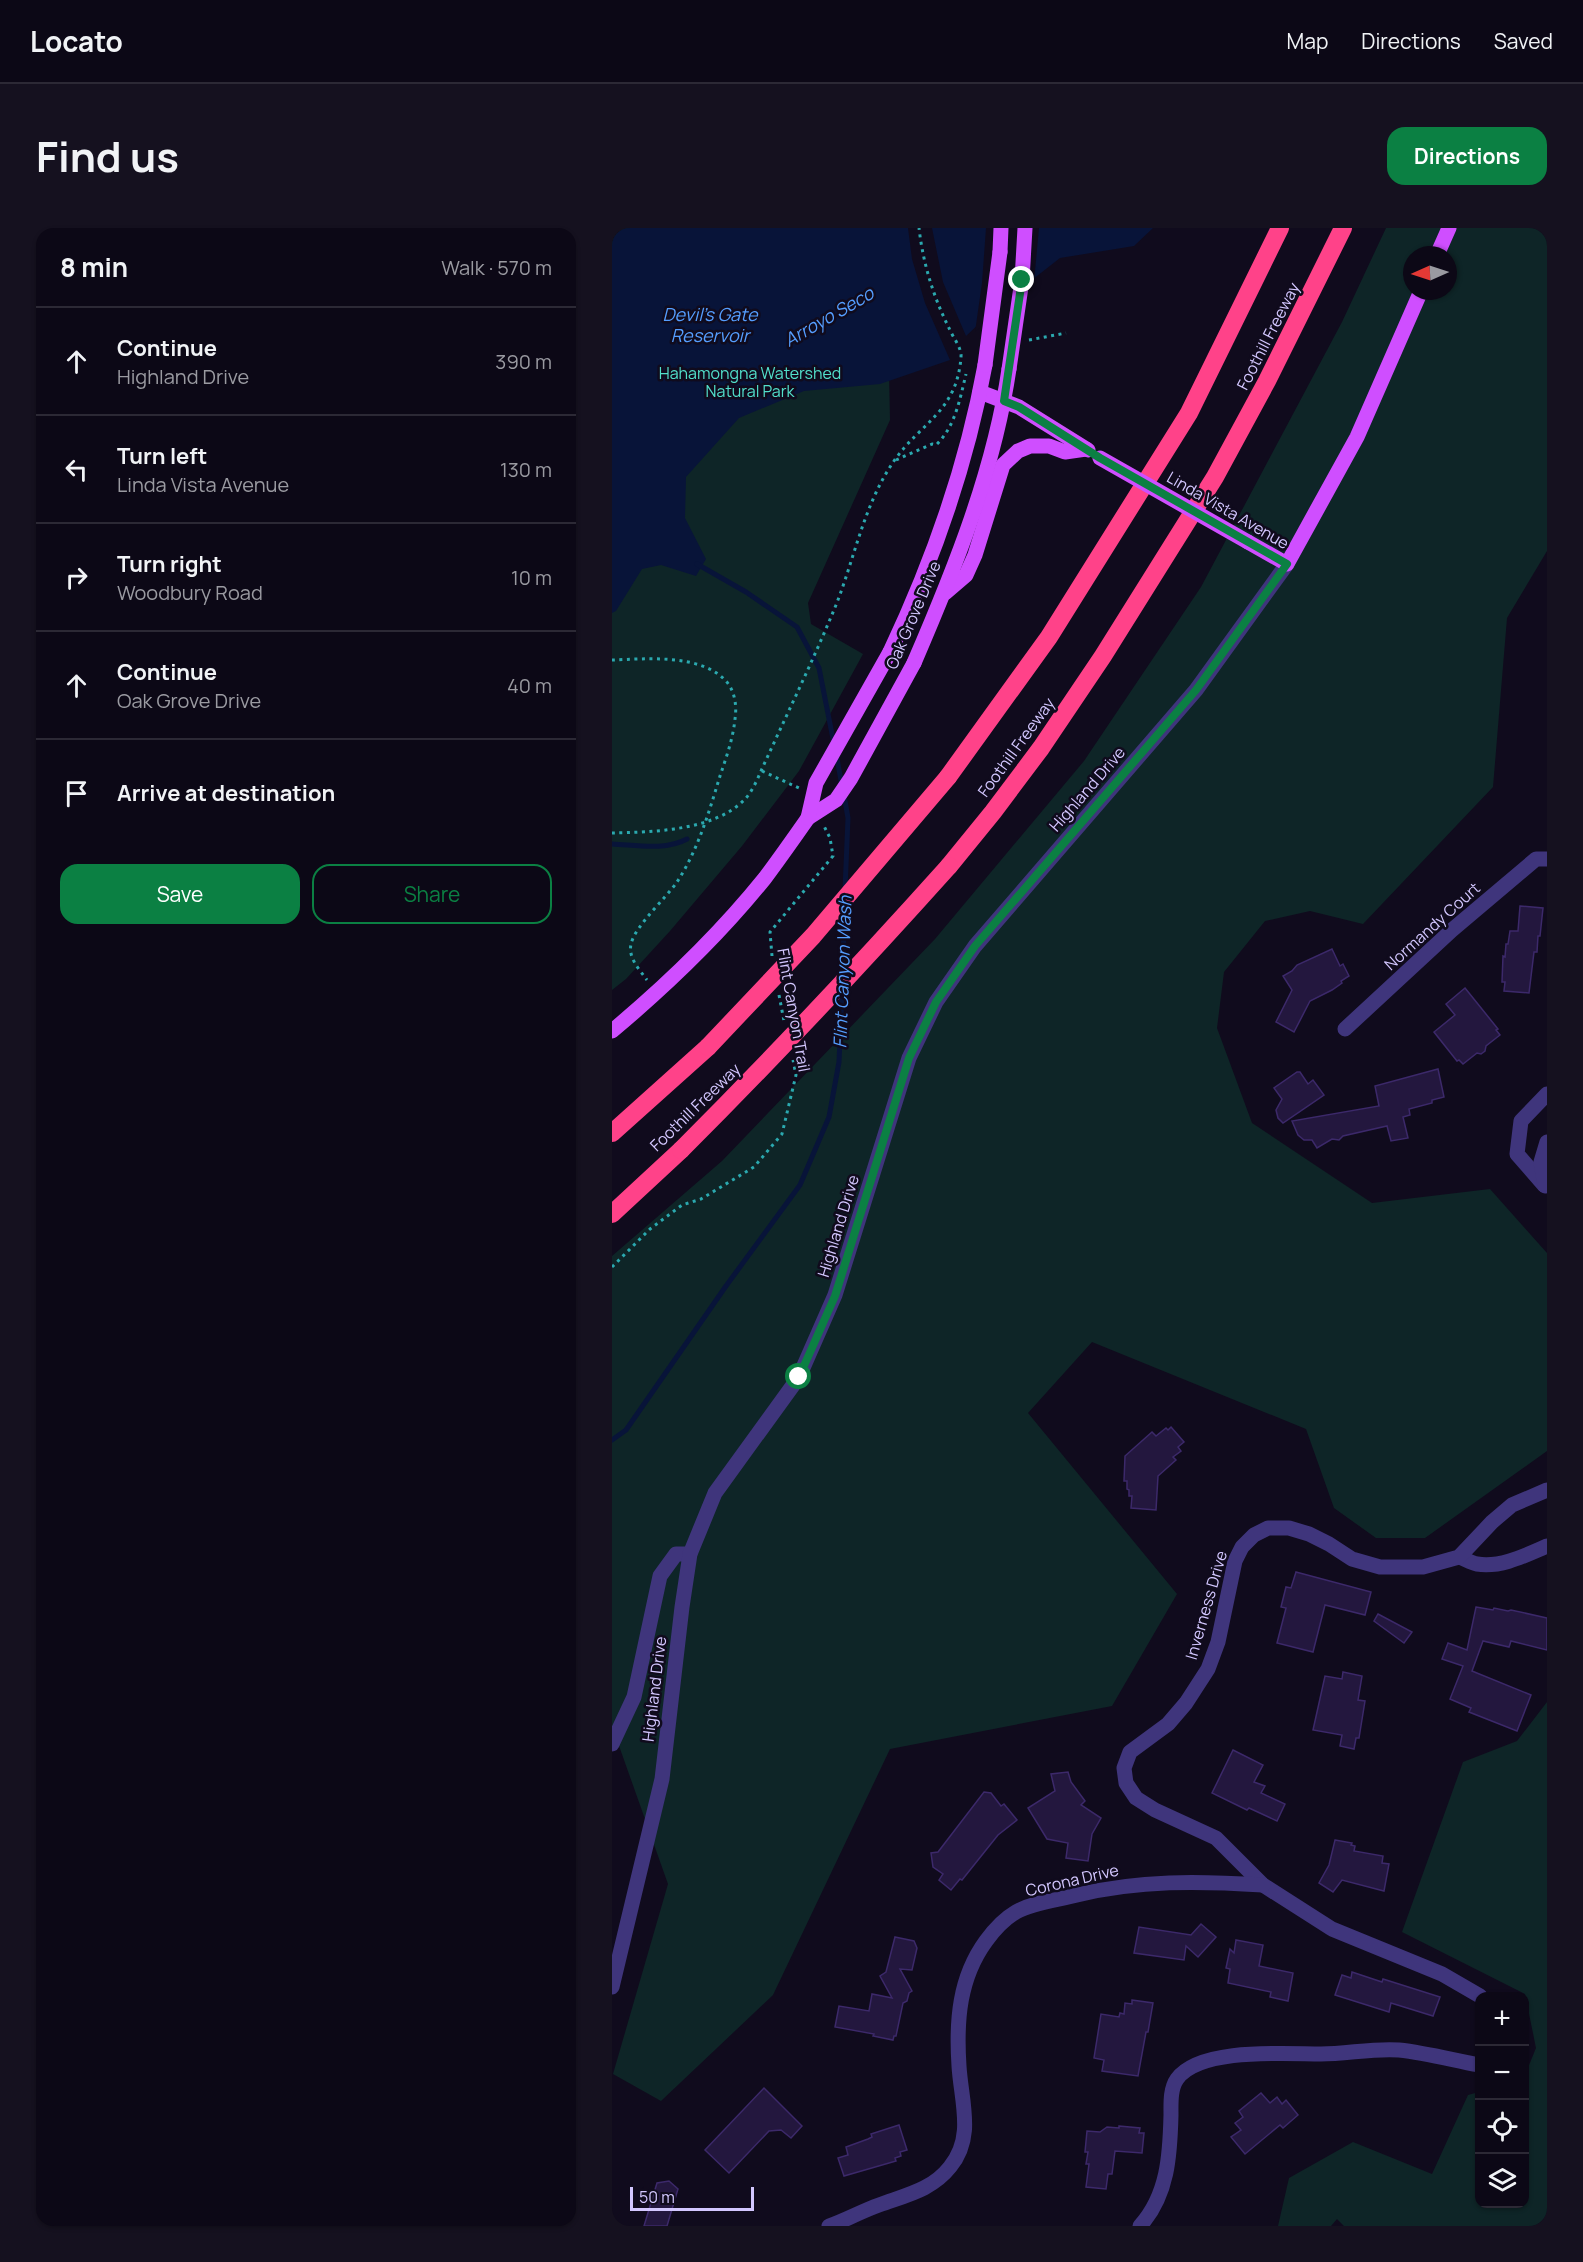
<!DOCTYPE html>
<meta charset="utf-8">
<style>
body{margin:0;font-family:Manrope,sans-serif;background:#15111f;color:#f1f3f6}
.controls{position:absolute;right:18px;bottom:18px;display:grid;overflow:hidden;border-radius:12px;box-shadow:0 2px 4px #0004}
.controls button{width:54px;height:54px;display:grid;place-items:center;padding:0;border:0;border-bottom:2px solid #2c2935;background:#0c0816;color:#f1f3f6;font:30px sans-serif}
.compass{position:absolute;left:791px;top:18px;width:54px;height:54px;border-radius:50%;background:#0c0816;box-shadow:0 2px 4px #0004;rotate:267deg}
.scale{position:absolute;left:18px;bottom:15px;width:124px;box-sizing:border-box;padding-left:6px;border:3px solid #d3c7ff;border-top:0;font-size:16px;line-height:21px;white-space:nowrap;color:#d3c7ff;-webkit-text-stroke:4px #100b1d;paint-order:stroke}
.stop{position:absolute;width:18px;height:18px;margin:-14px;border:4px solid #0b8043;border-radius:50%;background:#fff}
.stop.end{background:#0b8043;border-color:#fff;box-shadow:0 2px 6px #0008}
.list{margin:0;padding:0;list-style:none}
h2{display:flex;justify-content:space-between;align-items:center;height:78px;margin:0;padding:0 24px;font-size:26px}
h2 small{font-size:20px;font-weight:400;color:#9a9aa1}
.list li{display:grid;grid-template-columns:39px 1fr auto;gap:18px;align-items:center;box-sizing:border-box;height:108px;padding:0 24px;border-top:2px solid #2c2935}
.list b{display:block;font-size:22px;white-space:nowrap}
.list p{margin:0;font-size:20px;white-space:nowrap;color:#9a9aa1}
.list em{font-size:20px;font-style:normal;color:#9a9aa1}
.actions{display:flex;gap:12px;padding:18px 24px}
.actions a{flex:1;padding:14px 0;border:2px solid #0b8043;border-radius:18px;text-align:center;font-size:21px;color:#0b8043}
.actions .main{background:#0b8043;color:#fff}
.icon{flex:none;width:33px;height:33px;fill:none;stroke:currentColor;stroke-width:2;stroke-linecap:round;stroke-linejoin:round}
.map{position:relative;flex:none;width:935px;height:1998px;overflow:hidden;border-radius:18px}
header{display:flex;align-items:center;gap:36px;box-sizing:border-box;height:84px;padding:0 30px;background:#0c0816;border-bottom:2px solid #2c2935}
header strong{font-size:28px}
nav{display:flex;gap:33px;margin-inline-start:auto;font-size:21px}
.intro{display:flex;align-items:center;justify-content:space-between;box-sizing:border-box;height:144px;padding:0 36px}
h1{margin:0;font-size:42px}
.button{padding:15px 27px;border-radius:18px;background:#0b8043;color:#fff;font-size:21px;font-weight:700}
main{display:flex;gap:36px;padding:0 36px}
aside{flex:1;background:#0c0816;border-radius:18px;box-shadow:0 2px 4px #0004}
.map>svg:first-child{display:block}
.green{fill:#0e2527;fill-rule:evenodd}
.water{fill:#081439}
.pier{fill:#100b1d}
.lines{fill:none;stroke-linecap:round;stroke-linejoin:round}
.stream{stroke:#081439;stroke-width:5}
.building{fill:#23173e;stroke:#3c296a;stroke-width:1.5}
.path{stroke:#2ba9af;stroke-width:3;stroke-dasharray:3 4.5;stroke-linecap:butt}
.minor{stroke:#3f357c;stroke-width:15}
.major{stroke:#cf4eff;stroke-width:15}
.highway{stroke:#ff4289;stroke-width:18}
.major-bridge{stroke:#cf4eff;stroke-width:15}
.highway-bridge{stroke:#ff4289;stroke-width:18}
.route{stroke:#0b8043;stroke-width:8}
.labels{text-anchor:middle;stroke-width:5;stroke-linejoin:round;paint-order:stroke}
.street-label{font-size:16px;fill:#d3c7ff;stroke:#100b1d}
.park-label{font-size:16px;fill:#52dfcb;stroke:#100b1d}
.water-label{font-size:18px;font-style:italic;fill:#559eff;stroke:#100b1d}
</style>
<header>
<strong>Locato</strong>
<nav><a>Map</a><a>Directions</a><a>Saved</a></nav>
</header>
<div class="intro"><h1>Find us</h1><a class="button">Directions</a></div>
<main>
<aside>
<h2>8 min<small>Walk · 570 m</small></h2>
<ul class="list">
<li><svg class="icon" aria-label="ahead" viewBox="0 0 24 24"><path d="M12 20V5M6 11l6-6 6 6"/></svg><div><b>Continue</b><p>Highland Drive</p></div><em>390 m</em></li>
<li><svg class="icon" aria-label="left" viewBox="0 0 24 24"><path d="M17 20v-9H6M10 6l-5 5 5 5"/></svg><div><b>Turn left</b><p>Linda Vista Avenue</p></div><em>130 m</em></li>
<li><svg class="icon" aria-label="right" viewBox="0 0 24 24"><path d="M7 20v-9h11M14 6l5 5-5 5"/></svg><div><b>Turn right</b><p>Woodbury Road</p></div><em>10 m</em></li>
<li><svg class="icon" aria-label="ahead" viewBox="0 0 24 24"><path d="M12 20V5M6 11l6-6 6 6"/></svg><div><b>Continue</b><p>Oak Grove Drive</p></div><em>40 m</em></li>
<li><svg class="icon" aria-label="arrive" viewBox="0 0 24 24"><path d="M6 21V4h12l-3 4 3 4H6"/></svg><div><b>Arrive at destination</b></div></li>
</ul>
<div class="actions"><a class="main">Save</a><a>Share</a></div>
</aside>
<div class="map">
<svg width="935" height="1998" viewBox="0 0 935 1998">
<rect width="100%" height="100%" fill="#100b1d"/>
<!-- green -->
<g class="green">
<polygon points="0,0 274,0 278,192 196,375 199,396 251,426 187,543 130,618 58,703 14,751 0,762"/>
<path d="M774,0h161v323l-40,67 -14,169 -130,137 -53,-13 -45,10 -41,51 -7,56 35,95 120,80 118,-14 57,64v198l-122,87h-49l-42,-30 -28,-79 -214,-87 -64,71 149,181 -65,112 -222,43 -117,246 -112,106 -48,-27 55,-190 -56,-158v-470l110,-95 213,-222 149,-178 117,-174 141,-265zM800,27h36v36h-36z"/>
<polygon points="935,1474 935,1998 732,1998 725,1991 719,1998 666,1998 677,1950 741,1914 820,1946 856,1867 867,1864 867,1976 912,1976 913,1847 924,1820 913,1766 790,1704 851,1534 905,1513"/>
</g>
<!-- water -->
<g class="water">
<polygon points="0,0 296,0 300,31 313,75 338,132 268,156 192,163 127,190 74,249 73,290 94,331 84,348 49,337 30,341 4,383 0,385"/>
<polygon points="320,0 541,0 522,18 448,30 384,80 354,108 331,54"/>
</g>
<!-- pier -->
<polygon class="pier" points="374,0 427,0 422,54 386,82 363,104 370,55"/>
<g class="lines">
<!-- stream -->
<g class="stream">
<polyline points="85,336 134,364 185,399 207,440 222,516"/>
<polyline points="224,525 230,558"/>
<polyline points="232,567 236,590 233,662"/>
<path d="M0,616c24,1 53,7 75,-5"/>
<polyline points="230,749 233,680"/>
<polyline points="0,1212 14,1202 114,1058 188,957 217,889 227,834 230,764"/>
</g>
</g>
<!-- building -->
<g class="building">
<polygon points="908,678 931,680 928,708 926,708 925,724 922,724 917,765 892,763 893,754 890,754 891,728 893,729 894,716 896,716 898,703 906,703"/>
<polygon points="720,721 728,738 731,736 737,748 729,753 730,755 720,762 698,773 682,804 664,794 680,762 671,748 680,743 685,737"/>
<polygon points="853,760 886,801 884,802 888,807 874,818 873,823 869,826 865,825 851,836 847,832 845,833 822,804 843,787 834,776"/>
<polygon points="826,841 832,869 820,872 820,875 797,881 798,887 791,889 796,910 779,913 775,898 731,908 727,912 720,911 705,920 700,912 692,912 686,907 680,893 767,878 763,858"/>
<polygon points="685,844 688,844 696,856 701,852 712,867 671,895 666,890 664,882 670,871 662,860"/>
<polygon points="559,1199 572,1214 566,1219 569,1223 561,1229 564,1232 546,1248 544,1282 519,1280 520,1268 517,1268 517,1262 515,1261 515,1253 512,1253 513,1228 540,1204 544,1208 554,1200 556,1202"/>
<polygon points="684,1344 759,1364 753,1387 713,1377 701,1424 665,1415 674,1380 669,1379 674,1359 679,1360"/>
<polygon points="864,1379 881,1382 882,1380 896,1383 899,1382 935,1390 935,1422 899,1413 897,1419 871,1413 860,1443 919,1467 905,1503 857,1484 859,1480 838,1471 851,1438 830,1431 836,1415 855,1422"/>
<polygon points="766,1386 800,1404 792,1415 762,1393"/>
<polygon points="731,1444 750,1448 746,1472 753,1473 747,1510 744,1510 742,1521 728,1518 730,1507 701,1502 713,1448 730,1451"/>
<polygon points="621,1522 651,1537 642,1554 653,1558 649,1565 673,1576 665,1593 637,1580 635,1582 600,1565"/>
<polygon points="456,1544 459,1554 473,1573 469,1577 489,1590 480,1606 476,1633 454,1630 456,1615 435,1611 416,1580 443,1563 439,1546"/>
<polygon points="372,1564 379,1565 389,1578 392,1576 405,1592 386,1607 350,1652 348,1651 339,1662 327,1652 331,1646 321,1639 319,1625 326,1624"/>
<polygon points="723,1612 740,1615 739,1617 743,1618 742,1623 771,1628 770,1635 777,1636 772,1663 730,1652 721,1664 707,1655 717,1637"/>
<polygon points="589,1696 604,1709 586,1729 574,1718 572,1732 522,1725 527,1699 579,1707"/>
<polygon points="283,1709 302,1713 305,1720 300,1742 288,1741 300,1763 297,1765 295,1773 291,1775 284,1808 282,1808 281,1812 261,1808 262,1806 223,1799 227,1778 257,1783 260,1766 280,1770 268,1748 274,1744"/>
<polygon points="624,1712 651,1717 647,1738 681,1745 676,1773 658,1769 659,1764 616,1755 618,1741 614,1740 618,1721 622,1725"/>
<polygon points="740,1744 770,1754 771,1751 828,1769 821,1788 779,1775 777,1784 723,1767 730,1747 739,1750"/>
<polygon points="520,1772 541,1775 536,1804 534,1804 526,1848 490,1843 492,1832 482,1830 489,1786 507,1789 508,1785 512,1786 513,1775 520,1776"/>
<polygon points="152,1860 190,1898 179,1910 169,1902 157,1903 117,1945 93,1922"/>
<polygon points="649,1865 658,1875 665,1869 670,1876 674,1872 686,1887 671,1900 668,1897 633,1926 619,1909 629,1902 623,1895 631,1889 627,1883"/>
<polygon points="287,1897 295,1922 288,1924 289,1928 283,1930 284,1933 232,1948 226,1930 236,1927 234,1919 256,1911 260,1909 259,1906"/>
<polygon points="507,1898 528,1900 527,1905 532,1905 530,1925 503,1923 500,1946 496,1946 494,1961 474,1959 477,1936 474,1936 476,1924 473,1924 475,1903 488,1904 495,1899 507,1900"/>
<polygon points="57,1953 66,1961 55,1998 32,1998 45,1955"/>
</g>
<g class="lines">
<!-- path -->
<g class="path">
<polyline points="417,112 454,105"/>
<path d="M284,232l36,-16 4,1c19,-18 24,-46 30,-71"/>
<path d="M0,432c33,-1 88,-7 114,21 9,10 11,25 9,38 -2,20 -9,39 -15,57 -11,36 -22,74 -43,106 -11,16 -42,44 -46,62 -3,14 8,25 16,36"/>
<polyline points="150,543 187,560"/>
<path d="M0,605c40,-1 103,-2 133,-34 7,-7 12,-19 16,-28 25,-55 52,-110 75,-166 19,-48 28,-101 58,-144 26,-38 63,-49 67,-104 1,-9 -9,-21 -12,-29 -16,-32 -26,-65 -30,-100"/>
<polyline points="160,728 158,704 221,628 218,610 212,598"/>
<polyline points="167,767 172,793"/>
<polyline points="0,1039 38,1001 70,977 89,971 142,939 170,906 184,847 181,832"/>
</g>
<!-- minor -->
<g class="minor">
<polyline points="733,801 840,702 924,631 935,631"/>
<polyline points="932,957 905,926 909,893 935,866"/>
<polyline points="933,958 929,934 935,914"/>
<path d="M847,1329c6,2 12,6 18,7 24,4 49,-9 70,-18"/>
<polyline points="0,1516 22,1469 48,1348 64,1326 78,1326"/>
<polyline points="0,1759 50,1551 70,1379 78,1326 103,1265 187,1149 223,1067 297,830 324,774 363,718 584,462 675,336"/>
<polyline points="868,1768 830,1746 720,1701 651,1657 604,1610 543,1582 524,1570 514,1555 512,1540 518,1524 556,1496 574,1475 596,1441 606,1414 623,1333 630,1319 642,1307 656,1300 677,1300 697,1306 717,1316 740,1331 768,1339 811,1339 847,1329 880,1294 900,1277 935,1262"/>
<path d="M217,1998c17,-6 33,-15 50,-21 27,-10 53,-15 71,-38 25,-30 11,-66 9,-101 -3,-45 0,-88 27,-125 8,-11 18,-22 30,-29 17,-10 42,-12 61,-17 63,-15 121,-14 186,-10"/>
<path d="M528,1998c28,-31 30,-71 31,-111 0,-11 -1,-26 6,-36 23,-32 109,-25 144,-25 26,0 52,-6 78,-4 28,3 53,10 80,15"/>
</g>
<!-- major -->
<g class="major">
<polyline points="388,24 389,0"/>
<polyline points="825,27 837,0"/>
<polyline points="368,164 407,179 476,222"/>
<polyline points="636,314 675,336 745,209 809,63"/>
<polyline points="333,365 354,347 363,327 391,237 406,223 418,218 437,218 453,224 474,221"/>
<path d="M278,424c43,-91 77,-188 95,-287"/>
<path d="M302,435c41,-95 80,-192 95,-294"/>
<path d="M0,803c55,-46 108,-97 153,-153 15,-20 29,-40 43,-60"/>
</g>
<!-- highway -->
<g class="highway">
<polyline points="336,549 437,409 577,185 668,0"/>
<polyline points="337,638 381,584 429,520 491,428 603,249 655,153 731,0"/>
<polyline points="0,905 96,819"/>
<polyline points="0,986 69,922"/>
</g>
<!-- major-bridge -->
<g class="major-bridge">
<polyline points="373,137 388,24"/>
<polyline points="397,141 410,52 413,0"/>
<polyline points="488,230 636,314"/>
<polyline points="196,590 224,572 239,550 302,435"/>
<polyline points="196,590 204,555 278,424"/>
</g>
<!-- highway-bridge -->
<g class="highway-bridge">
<polyline points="96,819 201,708 336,549"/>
<path d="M69,922c92,-92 181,-187 268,-284"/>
</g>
</g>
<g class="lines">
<!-- route -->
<polyline class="route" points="187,1149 223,1068 297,830 324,774 363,718 584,462 675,336 488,230 407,179 392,173 410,52"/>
</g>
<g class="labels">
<!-- street labels -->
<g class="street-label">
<text transform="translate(656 108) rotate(-63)" y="6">Foothill Freeway</text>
<text transform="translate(616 282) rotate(30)" y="6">Linda Vista Avenue</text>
<text transform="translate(301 387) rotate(-67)" y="6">Oak Grove Drive</text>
<text transform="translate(404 519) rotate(-54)" y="6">Foothill Freeway</text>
<text transform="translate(475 561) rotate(-49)" y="6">Highland Drive</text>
<text transform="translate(820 698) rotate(-42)" y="6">Normandy Court</text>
<text transform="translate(182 782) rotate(80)" y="6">Flint Canyon Trail</text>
<text transform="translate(83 879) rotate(-44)" y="6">Foothill Freeway</text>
<text transform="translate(226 998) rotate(-73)" y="6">Highland Drive</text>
<text transform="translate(594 1377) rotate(-74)" y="6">Inverness Drive</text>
<text transform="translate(42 1461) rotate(-83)" y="6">Highland Drive</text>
<text transform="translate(460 1652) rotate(-13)" y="6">Corona Drive</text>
</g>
<!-- park labels -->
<g class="park-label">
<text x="138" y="151">Hahamongna Watershed<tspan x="138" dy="18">Natural Park</tspan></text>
</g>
<!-- water labels -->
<g class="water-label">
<text x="98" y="93">Devil's Gate<tspan x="98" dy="21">Reservoir</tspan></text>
<text transform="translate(217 89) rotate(-30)" y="6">Arroyo Seco</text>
<text transform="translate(231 744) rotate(-88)" y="6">Flint Canyon Wash</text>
</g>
</g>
</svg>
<div class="controls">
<button>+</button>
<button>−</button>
<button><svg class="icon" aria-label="locate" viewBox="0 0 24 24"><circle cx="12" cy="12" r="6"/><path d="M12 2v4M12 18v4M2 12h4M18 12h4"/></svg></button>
<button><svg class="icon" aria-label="layers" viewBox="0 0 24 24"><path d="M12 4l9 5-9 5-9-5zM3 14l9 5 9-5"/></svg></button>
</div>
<svg class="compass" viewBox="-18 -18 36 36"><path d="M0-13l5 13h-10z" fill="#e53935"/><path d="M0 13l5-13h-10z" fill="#9a9aa1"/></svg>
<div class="scale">50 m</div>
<div class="stop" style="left:187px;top:1149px"></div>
<div class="stop end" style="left:410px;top:52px"></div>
</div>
</main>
